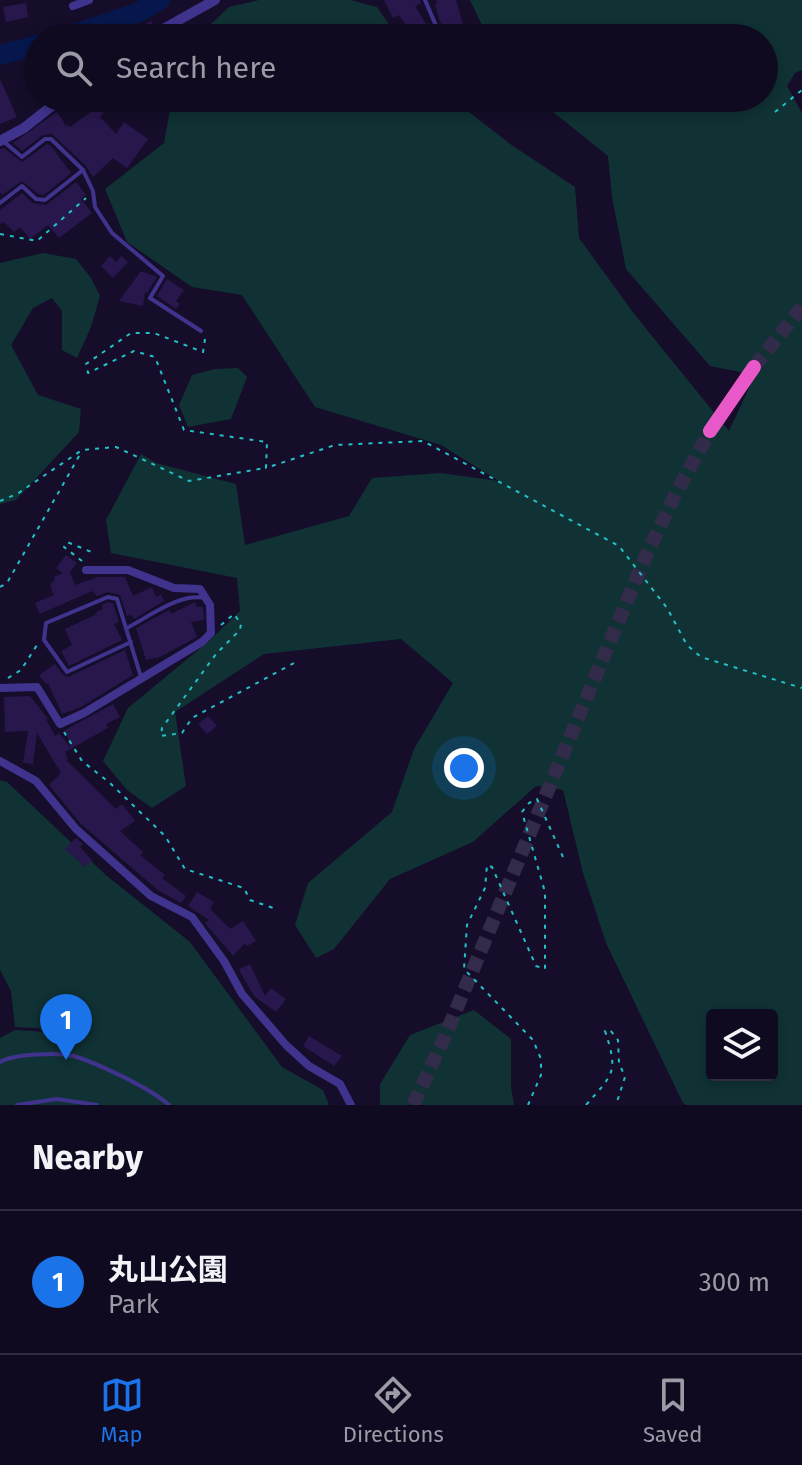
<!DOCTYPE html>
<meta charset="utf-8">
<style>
body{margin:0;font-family:"Fira Sans","Noto Sans JP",sans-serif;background:#1e182d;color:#f1f3f6}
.controls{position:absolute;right:24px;bottom:24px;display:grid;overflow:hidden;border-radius:8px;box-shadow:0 4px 12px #0003}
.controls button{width:72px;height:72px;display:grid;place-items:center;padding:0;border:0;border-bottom:2px solid #302b3e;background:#100a20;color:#f1f3f6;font:40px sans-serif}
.you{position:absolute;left:464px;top:768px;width:28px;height:28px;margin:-20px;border:6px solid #fff;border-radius:50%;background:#1a73e8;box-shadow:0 0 0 12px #1a73e833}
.badge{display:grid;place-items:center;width:52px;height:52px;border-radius:50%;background:#1a73e8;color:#fff;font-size:26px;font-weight:700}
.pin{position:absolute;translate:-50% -66px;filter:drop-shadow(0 2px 4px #0008)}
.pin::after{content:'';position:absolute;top:42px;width:28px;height:24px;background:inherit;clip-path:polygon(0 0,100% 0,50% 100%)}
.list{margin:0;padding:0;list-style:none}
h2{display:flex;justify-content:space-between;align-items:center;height:104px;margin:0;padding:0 32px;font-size:34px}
h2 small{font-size:26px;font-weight:400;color:#9c9aa5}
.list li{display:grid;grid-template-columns:52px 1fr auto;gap:24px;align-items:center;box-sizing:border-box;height:144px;padding:0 32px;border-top:2px solid #302b3e}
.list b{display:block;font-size:30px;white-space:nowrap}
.list p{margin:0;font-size:26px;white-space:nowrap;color:#9c9aa5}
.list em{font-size:26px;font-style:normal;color:#9c9aa5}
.icon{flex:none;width:44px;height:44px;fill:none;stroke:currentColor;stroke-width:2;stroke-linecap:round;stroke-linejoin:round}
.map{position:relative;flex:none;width:802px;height:1105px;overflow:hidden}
.search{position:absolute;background:#100a20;box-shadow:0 4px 12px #0003;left:24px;right:24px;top:24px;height:88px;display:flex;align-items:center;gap:20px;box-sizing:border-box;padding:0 28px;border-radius:44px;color:#9c9aa5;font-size:30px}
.sheet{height:248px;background:#100a20}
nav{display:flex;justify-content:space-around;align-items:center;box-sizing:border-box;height:112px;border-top:2px solid #302b3e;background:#100a20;font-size:22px;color:#9c9aa5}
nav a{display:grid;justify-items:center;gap:4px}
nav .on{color:#1a73e8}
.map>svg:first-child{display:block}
.green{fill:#103235;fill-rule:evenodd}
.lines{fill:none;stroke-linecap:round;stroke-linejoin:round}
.river{stroke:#05174c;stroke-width:20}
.building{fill:#28174d}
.trunk-tunnel{stroke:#332b4a;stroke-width:14;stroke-dasharray:14 7;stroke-linecap:butt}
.path{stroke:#22c1c7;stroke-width:2;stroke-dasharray:4 6;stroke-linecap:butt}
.service{stroke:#40338e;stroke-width:4}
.minor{stroke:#40338e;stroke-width:8}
.tertiary{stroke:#40338e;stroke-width:10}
.trunk{stroke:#e958c9;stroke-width:14}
</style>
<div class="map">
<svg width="802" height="1105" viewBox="0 0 802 1105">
<rect width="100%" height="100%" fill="#150d2a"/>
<!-- green -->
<g class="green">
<polygon points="259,0 350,0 377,7 398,38 196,38 229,7"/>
<path d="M470,0h332v70l-7,3 -8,13 15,27v992h-116l-3,-2 -77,-160 -23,-70 -20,-83 -27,-4 -63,56 -83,37 -56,70 -18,9 -21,-33 13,-42 84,-71 22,-63 39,-66 -52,-44 -137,15 -89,58 11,74 -34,22 -25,-18 -24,-29 25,-53 81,-67 31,-30 -3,-33 -126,-25 -5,-33 35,-66 15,9 80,21 9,61 104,-29 23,-38 68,-5 59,8 -58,-36 -126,-38 -73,-112 -50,-8 -65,-45 -22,-53 59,-46 8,-45h279l62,48 62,41 4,51 56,77 94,116 26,-56 -45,-9 -84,-97 -14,-72 -4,-41 -56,-45 -12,-13h224v-60h-276zM712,1015h60v60h-60z"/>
<polygon points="43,253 76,259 91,278 100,296 91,327 77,358 62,350 62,311 52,298 33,308 11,345 38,395 81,409 79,432 16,500 0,504 0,263"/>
<polygon points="238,368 247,377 231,419 188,427 179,405 192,375 215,369"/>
<polygon points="0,780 7,782 107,876 190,942 282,1067 323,1090 329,1105 0,1105 0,1038 15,1030 47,1032 37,1028 15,1027 11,991 0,970"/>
<polygon points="474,1010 511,1039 511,1087 514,1105 380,1105 380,1084 410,1035"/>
</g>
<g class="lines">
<!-- river -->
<g class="river">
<polyline points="63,38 137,13 160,0"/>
<polyline points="0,55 38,45"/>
</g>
</g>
<!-- building -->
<g class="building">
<polygon points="384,0 420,0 421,3 415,6 426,24 429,23 435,36 415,38 399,15 393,18"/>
<polygon points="436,0 456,0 467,38 444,38 446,34 439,19 435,4 437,3"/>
<polygon points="26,3 28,17 6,22 3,7"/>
<polygon points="151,21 153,26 142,31 139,38 116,38"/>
<polygon points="0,79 17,117 0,124"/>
<polygon points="91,98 118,98 100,117 116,134 124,122 148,139 127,168 113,158 93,177 86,166 52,134 43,135 22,151 13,143 57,112 66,126 68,125 70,127 96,108"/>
<polygon points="47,144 51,146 71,173 44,195 38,194 22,181 2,195 0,192 0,149 4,148 22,162"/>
<polygon points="76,182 86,195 81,199 92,213 59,238 48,225 30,239 20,227 14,232 4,222 0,224 0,210 22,193 33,203 46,205"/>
<polygon points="110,256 116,262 121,256 128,262 113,278 101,266"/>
<polygon points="141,271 157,277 147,293 145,292 143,306 119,301"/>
<polygon points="167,279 184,290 176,301 180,304 176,309 157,296"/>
<polygon points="66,555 77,563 70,572 75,585 98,577 125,577 133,596 152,587 156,597 161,594 164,601 134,619 132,615 127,616 120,595 108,592 97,596 92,591 40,614 35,603 54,595 50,585 55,580 54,577 63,573 56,568"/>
<polygon points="108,602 113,603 119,622 114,624 122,640 69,666 61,651 72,645 65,629 97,614 96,612 103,609 102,605"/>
<polygon points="195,602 197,607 203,607 204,620 191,622 197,637 160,657 146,660 136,628 169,610 171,614"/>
<polygon points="125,650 133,675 81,707 62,714 48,683 46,684 39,675 55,664 63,675 68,677"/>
<polygon points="30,696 48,719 46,719 55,736 59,733 71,748 65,730 113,704 120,717 106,724 108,728 65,752 68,759 66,760 116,809 122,804 135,821 120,831 143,852 140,855 165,875 162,878 186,896 181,903 159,891 81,824 49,785 61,773 37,733 33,764 23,763 28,731 5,732 4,697"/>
<polygon points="208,716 217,726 207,734 198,724"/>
<polygon points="76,838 83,844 80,847 92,860 85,867 65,849"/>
<polygon points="197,892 214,902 210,909 230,929 243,921 256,941 247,946 245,943 233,956 205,923 209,920 188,906"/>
<polygon points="250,964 265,996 271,988 286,999 276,1012 254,996 243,977 239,969"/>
<polygon points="309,1036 342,1056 334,1066 303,1046"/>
</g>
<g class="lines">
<!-- trunk-tunnel -->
<g class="trunk-tunnel">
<polyline points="754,367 802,307"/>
<polyline points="413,1105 443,1041 645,558 676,493 710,431"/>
</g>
<!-- path -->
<g class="path">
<polyline points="775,112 802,90"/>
<polyline points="0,234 37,241 86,198"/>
<polyline points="205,339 203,352 154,333 131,333 86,364 88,373 134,351 155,357 184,430 267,442 266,468 335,445 423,441 619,546 667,608 687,645 701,657 802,688"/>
<polyline points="0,501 17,494 82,450 116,447 189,481 265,468"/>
<polyline points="82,561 64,547 67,542 94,553"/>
<polyline points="0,587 7,583 82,451"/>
<polyline points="221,625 234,614 241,624 240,630 216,654 162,728 161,736 182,733 192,718 294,663"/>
<polyline points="8,678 21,670 37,645"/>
<polyline points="64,732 82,761 110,783 165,836 185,869 244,888 250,900 276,909"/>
<polyline points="528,1105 541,1075 541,1059 533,1040 464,969 467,925 485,888 487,865 492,867 536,966 545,969 545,892 522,812 529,803 537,799 563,857"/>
<path d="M586,1105c27,-31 33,-32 19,-74l5,-1 8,10 1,23 6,14 -9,28"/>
</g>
<!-- service -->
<g class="service">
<polyline points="425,0 440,35"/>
<polyline points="3,141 22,157 45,139 51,139 83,170 93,191 95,207 112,233 163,276 150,298 201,331"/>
<polyline points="0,203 22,186 36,199 45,200 83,170"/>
<path d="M127,628c23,-12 52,-35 78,-30"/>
<polyline points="131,642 67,672 44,640 46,623 108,597 117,599 141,677"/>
<path d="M0,1062c13,-8 59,-10 74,-6 25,8 76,32 95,49"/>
<polyline points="17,1105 57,1099 97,1105"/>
</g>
<!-- minor -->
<g class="minor">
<polyline points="73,6 89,0"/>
<polyline points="0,688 37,687 60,724 84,713 202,642 211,633 210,605 200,589 174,588 128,570 86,570"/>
<polyline points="0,761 36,781 76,829 151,896 192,917 224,961 242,994 286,1045 309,1066 340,1084 351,1105"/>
</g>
<!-- tertiary -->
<g class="tertiary">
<polyline points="147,38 215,0"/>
<polyline points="0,141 24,128 62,98"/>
</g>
<!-- trunk -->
<polyline class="trunk" points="710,431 754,367"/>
</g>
</svg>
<div class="controls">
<button><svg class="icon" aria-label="layers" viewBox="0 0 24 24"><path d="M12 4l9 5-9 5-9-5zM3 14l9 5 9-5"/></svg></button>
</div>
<div class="you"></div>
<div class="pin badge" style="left:66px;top:1060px">1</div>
<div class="search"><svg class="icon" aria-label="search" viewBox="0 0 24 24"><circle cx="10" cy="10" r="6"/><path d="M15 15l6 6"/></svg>Search here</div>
</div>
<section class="sheet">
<h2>Nearby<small></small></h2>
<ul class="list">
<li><span class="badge">1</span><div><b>丸山公園</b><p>Park</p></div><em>300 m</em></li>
</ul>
</section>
<nav>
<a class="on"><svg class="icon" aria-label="map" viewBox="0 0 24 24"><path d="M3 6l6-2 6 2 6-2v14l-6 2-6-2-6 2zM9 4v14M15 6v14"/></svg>Map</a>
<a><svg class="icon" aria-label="directions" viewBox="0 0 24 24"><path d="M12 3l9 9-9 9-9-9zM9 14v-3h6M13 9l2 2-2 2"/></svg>Directions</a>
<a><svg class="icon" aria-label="saved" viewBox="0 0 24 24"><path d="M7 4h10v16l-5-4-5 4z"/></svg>Saved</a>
</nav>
